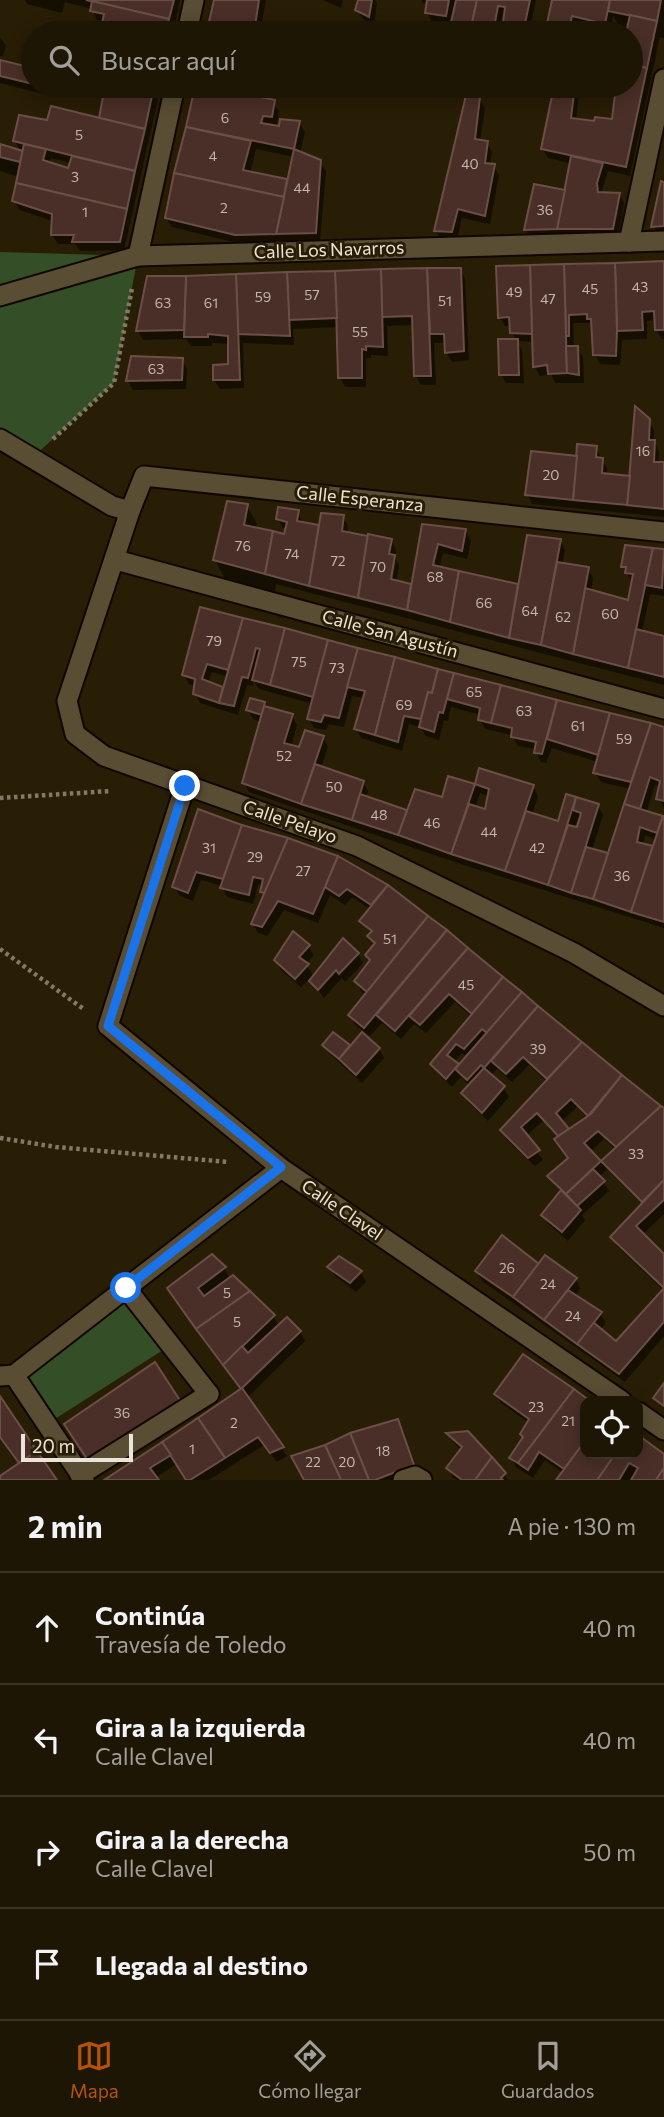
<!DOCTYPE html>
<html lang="es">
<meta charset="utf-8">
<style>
body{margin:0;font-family:Commissioner,sans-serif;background:#2b2313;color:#f1f3f6}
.controls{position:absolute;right:21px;bottom:21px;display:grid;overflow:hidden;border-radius:14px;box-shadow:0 4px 18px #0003}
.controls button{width:63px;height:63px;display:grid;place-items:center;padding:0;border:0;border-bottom:2px solid #3c3526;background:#1e1604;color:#f1f3f6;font:35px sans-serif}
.scale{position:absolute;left:21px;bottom:18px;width:112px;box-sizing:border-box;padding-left:7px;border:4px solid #ece4d6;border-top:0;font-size:19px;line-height:24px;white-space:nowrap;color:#ece4d6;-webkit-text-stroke:5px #281d05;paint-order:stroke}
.stop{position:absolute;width:21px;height:21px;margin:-16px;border:5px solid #1a73e8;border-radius:50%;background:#fff}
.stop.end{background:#1a73e8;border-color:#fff;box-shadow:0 2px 7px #0008}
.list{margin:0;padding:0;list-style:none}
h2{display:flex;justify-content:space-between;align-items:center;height:91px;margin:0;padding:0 28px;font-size:30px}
h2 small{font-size:23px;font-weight:400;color:#a19f9a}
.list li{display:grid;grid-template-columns:46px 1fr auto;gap:21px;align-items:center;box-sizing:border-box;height:112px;padding:0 28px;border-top:2px solid #3c3526}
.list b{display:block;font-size:26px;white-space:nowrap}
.list p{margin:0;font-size:23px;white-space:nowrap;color:#a19f9a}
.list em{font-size:23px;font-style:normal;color:#a19f9a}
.icon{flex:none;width:38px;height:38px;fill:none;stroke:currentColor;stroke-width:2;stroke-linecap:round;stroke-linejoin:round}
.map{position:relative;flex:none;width:664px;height:1480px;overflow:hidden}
.search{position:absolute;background:#1e1604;box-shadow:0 4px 18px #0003;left:21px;right:21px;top:21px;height:77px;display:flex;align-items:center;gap:18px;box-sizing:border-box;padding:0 24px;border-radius:38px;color:#a19f9a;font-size:26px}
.sheet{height:539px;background:#1e1604}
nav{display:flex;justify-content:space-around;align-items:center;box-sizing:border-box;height:98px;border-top:2px solid #3c3526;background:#1e1604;font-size:19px;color:#a19f9a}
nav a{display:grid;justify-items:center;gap:4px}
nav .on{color:#b45309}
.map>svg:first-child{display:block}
.green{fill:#344e27}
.shadow{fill:#0007;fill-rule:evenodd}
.building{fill:#492f27;stroke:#6b4f46;stroke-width:2}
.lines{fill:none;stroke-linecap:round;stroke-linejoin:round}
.pedestrian-casing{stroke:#110700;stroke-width:23}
.minor-casing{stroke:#110700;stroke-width:23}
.path{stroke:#837966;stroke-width:4.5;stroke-dasharray:3.5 3.5;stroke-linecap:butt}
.pedestrian{stroke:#594d34;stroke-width:19}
.minor{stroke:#594d34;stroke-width:19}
.route{stroke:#1a73e8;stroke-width:9}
.labels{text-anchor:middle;stroke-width:6;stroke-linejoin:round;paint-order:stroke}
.number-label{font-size:14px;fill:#c3b7aa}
.street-label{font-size:18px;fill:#ece4d6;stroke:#281d05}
</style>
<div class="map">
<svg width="664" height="1480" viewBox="0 0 664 1480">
<rect width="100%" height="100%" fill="#281d05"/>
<!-- green -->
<g class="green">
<polygon points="0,252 138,256 114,383 32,458 0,439"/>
<polygon points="126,1288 171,1345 47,1424 14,1375"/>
</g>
<!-- shadow -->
<g class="shadow">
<polygon points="25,0 180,0 173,33 102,33 104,21 97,20 92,9 65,2 62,13 27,4"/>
<polygon points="215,0 266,0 260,33 208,33"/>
<polygon points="323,0 343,0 341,8"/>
<polygon points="359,0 375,0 377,3 374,25 363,19 357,10"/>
<polygon points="421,0 536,0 529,33 510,32 505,23 506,15 503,14 499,33 456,33 453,25 432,22 427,13 428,4 423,3"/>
<polygon points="554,0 664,0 664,38 660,37 630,176 608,171 601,194 619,194 624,203 618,237 531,239 526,230 535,186 566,192 572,164 548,158 542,149 556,86 575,86 579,93 576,121 596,123 613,121 617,90 608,89 606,86 631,86 631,33 628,33 629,30 621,29 613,16 610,32 576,24 575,33 547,33"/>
<polygon points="0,37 6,46 3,56 0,56"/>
<polygon points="0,62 33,70 33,86 45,86 44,94 0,83"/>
<path d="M107,86h54l-37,164 -44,1 -5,-7h-17l-6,-9 1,-14 -33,-11 -6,-9 5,-24 -19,-6v-25l21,7 -6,-12 33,-19 52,-2zM51,158l20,5 -2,7 -20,-6z"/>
<path d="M196,86h80l-4,15 7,10 -3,17 23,-5 6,9 -5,21 20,8 6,10 -6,71 -79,2 -69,-17 -6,-9zM256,149l38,8 -5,24 -39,-8z"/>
<polygon points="496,86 518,86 515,98 500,92"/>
<polygon points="479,99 485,108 480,142 487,143 492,152 490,165 493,166 499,175 490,224 462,218 457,240 441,240 436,231"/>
<polygon points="664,177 664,235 658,235 653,226"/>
<polygon points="664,263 664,339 662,339 656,330 656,320 647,321 647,339 622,340 620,365 600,364 595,355 591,323 573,323 574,348 577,348 583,357 584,383 555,383 551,374 540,376 535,367 534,342 517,341 522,350 524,383 506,383 501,374 517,341 512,332 511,326 505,326 500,317 498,268"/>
<polygon points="460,269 465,279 469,360 452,362 446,352 446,343 434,343 436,385 421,385 416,376 414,325 387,326 388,356 371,355 371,358 366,358 366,387 345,387 340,377 339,327 293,329 294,345 243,343 244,388 220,389 214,380 230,366 230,344 212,343 212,346 191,346 186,339 143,340 138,331 148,278"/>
<polygon points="133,358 182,360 187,369 186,389 133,390 128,381"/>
<polygon points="648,420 654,430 654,441 659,451 658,464 664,464 664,517 532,504 527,494 578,458 596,448 607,469 607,475 631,478"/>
<path d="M247,506l10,18 -1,5 30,7 1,-7 -4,-1 -5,-9 20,-7 5,12 18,3 22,-10 5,9 -1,8 44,6 5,10 -1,8 4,8 -3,17 16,3 11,-60 42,4 6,10 -4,19 -24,-6 -4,15 81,18 40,-46 5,10 -3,15 26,4 5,9 -2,14 38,10 4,-19 -10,-16 3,-20 38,4v45l-14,-2 -8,38 22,6v47l-388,-101 -1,7 -50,-12 -10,-19zM393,559l3,3 -5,26h-4z"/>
<path d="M201,609l463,120v79l-6,-10 3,-11 -6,-2 -9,28 18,5v110l-206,-65 -209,-71 -5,-9 18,-61 -9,-3 -5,-9 15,-6 3,5 26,7 5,9 -6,22 9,2 23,-11 5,9 -7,21 42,14 5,9 -2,7 42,15 35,-14 6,-20 27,8 5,-17 52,16 5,10 -6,19 27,8 8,-27 31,10 5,9 -11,35 17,5 21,-66 -29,-7 -6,-9 3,-11 -46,-14 -6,15 -5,-1 -5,-9v-4l-18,-3 -6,-11 -27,-6 -5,-9 1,-5 -30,-8 -3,14 -4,-1 -5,20 -13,-4 -6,-9 -11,-3 -7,27 -41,-13 -5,-9 8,-31 -12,-2 -8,31 -15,-3 -3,6 -12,-2 -5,-9 4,-15 -54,-15 -5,-8 -1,5 -6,-1 -9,30 -38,-12 -5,-9 1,-8 -7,-2 -5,-9zM212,672l16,5 -3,12 -17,-6zM484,720l37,8v4l-37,-9zM480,793l9,3 -3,15 -11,-3zM578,819l3,1 -2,9 -5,-1zM645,835l12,5 -3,8 -11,-3z"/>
<path d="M199,811l138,46 50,29 59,46 218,178v104l-22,21 22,21v80l-39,46 -143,-101 -5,-9 62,-5 36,12 5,9 -5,9 25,17 6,9 -6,7 16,13 48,-52 -47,-45 -5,-9 31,-32 -36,-36 -8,8 10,14 -27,24 3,5 -17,21 -20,-17 -5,-9 18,-23 -12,-15 20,-18 -10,-21 -16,-17 -17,15 17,24 -8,6 -28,-26 -5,-9 45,-49 -18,-17 -17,17 -15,-13 -7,7 13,12 6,9 -21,24 -19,-18 -6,-10 7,-7 -9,-9 -9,10 -14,-14 -6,-9 40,-47 -17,-15 -29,31 -12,-9 -13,15 -19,-16 -12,13 -15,-11 -5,-10 17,-20 -6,-4 -5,-10 15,-19 -4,-7 8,-10 -5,-9 2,-2 -11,-13 9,-12 -18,-12 -7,8 -15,-10 -12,28 -34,-13 -17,26 -9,-3 -5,-9 12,-27 -3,-5 1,-6 -5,-1 -5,19 -26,-7 -5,-11 -21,-6 -8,21 -13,-5 -6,-10zM462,1053l6,4 -9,10 -5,-5zM577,1107l11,11 -19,13 -8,-9zM604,1139l12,11 -15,14 -11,-12z"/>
<polygon points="308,946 314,955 306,964 314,977 358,954 363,963 345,982 342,978 324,998 310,978 301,987 281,970 276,960"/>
<polygon points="333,1034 350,1047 379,1049 384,1058 362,1083 330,1054 324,1045"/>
<polygon points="339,1258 361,1273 366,1282 356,1292 335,1276 329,1267"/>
<polygon points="224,1268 230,1279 273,1316 279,1326 300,1332 305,1341 247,1398 287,1456 277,1462 264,1445 209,1480 188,1480 178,1463 155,1478 157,1480 107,1480 242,1390 175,1298"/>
<polygon points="524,1357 587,1401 585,1454 638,1454 638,1437 664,1456 664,1480 558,1480 563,1473 545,1460 533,1478 516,1467 511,1458 524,1438 529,1423 501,1403 496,1394"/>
<polygon points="398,1421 403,1430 418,1475 403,1480 307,1480 293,1457"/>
<polygon points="449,1435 504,1474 508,1480 457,1480 453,1478 448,1468 462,1450 453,1442"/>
</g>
<!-- building -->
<g class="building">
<polygon points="86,0 174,0 169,19"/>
<polygon points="214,0 259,0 254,33 239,33 208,26"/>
<polygon points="358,0 372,0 369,17 355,10"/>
<polygon points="427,0 449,0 446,16 425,13"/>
<polygon points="456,0 477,0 470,32 450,27"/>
<polygon points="477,0 530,0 524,28 503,23 505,7 498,6 493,33 470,32"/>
<polygon points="552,0 610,0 605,24 572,16 568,33 545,33"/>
<polygon points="610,0 661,0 657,21 608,11"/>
<polygon points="92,1 169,19 166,33 100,33 104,14 90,11"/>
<polygon points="630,15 657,21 647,68 631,65 631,33 626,33"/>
<polygon points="208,26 239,33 206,33"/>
<polygon points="0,60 33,68 33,84 0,76"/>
<polygon points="631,65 647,68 626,167 541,149 554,86 575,86 571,118 594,121 595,117 612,119 616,86 631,86"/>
<polygon points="105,86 154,86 145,129 99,118"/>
<polygon points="195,86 208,86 275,100 272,117 263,116 261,123 279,126 280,119 300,121 294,149 186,127"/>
<polygon points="208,86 269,86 267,98"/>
<polygon points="466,95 480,97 475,139 488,141 485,163 495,164 485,216 458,209 452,232 434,231"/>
<polygon points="51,106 145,129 135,171 13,141 19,115 47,120"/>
<polygon points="186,127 251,141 243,170 287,179 284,197 174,173"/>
<polygon points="0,144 23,151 20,162 0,157"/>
<polygon points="24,144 46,149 43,160 68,168 72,156 135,171 127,209 16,183"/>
<polygon points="294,149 321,160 316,233 276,234"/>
<polygon points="571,156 603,163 597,183 598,192 620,193 613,229 557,229"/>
<polygon points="174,173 284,197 276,234 235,235 165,218"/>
<polygon points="661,181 664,182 664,226 651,227"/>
<polygon points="16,183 127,209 120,242 72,242 74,235 51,235 52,214 12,201"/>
<polygon points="534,184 565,190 557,229 524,230"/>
<polygon points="664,261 664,330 655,330 654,311 642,312 643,330 617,331 615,263"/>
<polygon points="615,263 617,331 616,356 593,355 591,319 587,319 587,314 569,315 569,336 566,336 564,264"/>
<polygon points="564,264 567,373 548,374 547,365 533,367 530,265"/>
<polygon points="530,265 532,334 510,333 509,317 498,318 496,266"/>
<polygon points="427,268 461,268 464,351 445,353 444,334 430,334"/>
<polygon points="427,268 431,376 414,376 412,316 382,317 381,269"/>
<polygon points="381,269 383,347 366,346 366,350 362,349 362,378 338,378 335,271"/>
<polygon points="335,271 337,318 289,320 287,272"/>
<polygon points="287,272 290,336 238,334 236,274"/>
<polygon points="236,274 240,380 213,380 213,365 228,364 228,336 208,334 208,337 184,337 186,276"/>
<polygon points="147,276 186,276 184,330 136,331"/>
<polygon points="498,339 518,339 519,375 499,375"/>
<polygon points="566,346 578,346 579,375 567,373"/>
<polygon points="131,356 183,358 182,380 126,381"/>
<polygon points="635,406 650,419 649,440 655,440 654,462 664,462 664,509 627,505"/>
<polygon points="577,444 597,446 596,457 603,458 602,473 630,476 627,505 573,500"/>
<polygon points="531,451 577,456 573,500 525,495"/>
<polygon points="227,501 248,504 244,525 273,531 265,574 213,560"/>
<polygon points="278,507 299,510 297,521 319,525 309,586 265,574 273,531 284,534 287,522 276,519"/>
<polygon points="321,513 344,515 342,531 368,536 358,598 309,586"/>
<polygon points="422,524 466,529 462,551 438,544 433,565 459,571 450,622 407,610"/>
<polygon points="368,534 392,539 389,554 395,555 391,579 411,584 407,610 358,598"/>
<polygon points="527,535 561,539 541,645 509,638"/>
<polygon points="625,545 653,548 628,668 573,654 585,588 628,600 633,574 625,573 626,567 621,567"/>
<polygon points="653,548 664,549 662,588 645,585"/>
<polygon points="557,562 589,567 573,654 541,645"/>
<polygon points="459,571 518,584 509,638 450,622"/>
<polygon points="200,607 243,618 228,670 207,664 202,679 223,687 219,703 193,694 195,679 182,675"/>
<polygon points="243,618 285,628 270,685 252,680 260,649 256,648 248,678 242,677 234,706 219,703"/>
<polygon points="285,628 328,640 313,697 270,685"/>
<polygon points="636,629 664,636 664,677 628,668"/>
<polygon points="328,640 358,648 339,718 324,715 321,722 307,719"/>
<polygon points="358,648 395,657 375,735 354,729 365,691 347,687"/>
<polygon points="395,657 438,669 432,693 428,692 421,719 404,716 398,742 375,735"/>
<polygon points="438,669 454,673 443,713 439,712 434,732 419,727 428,692 432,693"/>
<polygon points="454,673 501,685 491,723 478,720 480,708 447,699"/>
<polygon points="501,685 557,700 542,754 534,753 536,742 511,737 512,728 491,723"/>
<polygon points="250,698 265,702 262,715 246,710"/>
<polygon points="557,700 610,713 598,755 547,739"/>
<polygon points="264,706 293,714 284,743 299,747 305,730 324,736 301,804 242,783"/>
<polygon points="610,713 651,723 631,782 593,773"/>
<polygon points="651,723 664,727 664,801 656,799 660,781 650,777 640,809 624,804"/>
<polygon points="315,764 364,781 352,820 301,804"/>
<polygon points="479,768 534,785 505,871 451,854 469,804 485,809 489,789 475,784"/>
<polygon points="448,776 475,784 451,854 398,835 415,789 442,797"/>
<polygon points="360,794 407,810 398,835 352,820"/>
<polygon points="566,794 576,797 548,885 505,871 526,811 558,821"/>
<polygon points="576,797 599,804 571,893 548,885 568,825 577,827 581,813 573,810"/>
<polygon points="624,804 663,816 657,833 640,827 637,842 653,846 631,912 593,899"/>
<polygon points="198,809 242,825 223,879 196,872 188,893 172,887"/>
<polygon points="663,816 664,816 664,922 631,912"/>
<polygon points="242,825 288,838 265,893 260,892 263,879 253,877 249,895 220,888"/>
<polygon points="288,838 338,856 325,887 313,914 278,901 262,927 251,924"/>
<polygon points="586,847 608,853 593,899 571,893"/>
<polygon points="338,856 388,885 371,905 347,889 339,896 325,887"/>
<polygon points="388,885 428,916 367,992 354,981 370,960 365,955 375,943 367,936 372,931 359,921"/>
<polygon points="428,916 447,930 364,1028 348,1015"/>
<polygon points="447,930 468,948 395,1031 376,1015"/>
<polygon points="293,931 310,945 299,957 309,964 295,979 274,960"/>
<polygon points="343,938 359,953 339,974 336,970 318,990 309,981"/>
<polygon points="468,948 503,977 472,1014 449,994 420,1025 409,1016"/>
<polygon points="503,977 522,992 487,1033 482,1029 464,1049 456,1044 447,1055 459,1064 446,1079 430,1064"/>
<polygon points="522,992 538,1006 484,1068 481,1065 467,1080 455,1069"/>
<polygon points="538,1006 582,1042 547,1079 523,1057 506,1074 491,1061"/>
<polygon points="333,1032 350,1045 339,1059 322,1045"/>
<polygon points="362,1032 380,1048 356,1075 339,1059"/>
<polygon points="582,1042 622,1075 588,1116 571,1099 556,1113 569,1129 558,1136 537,1113 521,1127 540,1150 528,1158 500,1130"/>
<polygon points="484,1068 505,1086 482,1113 461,1093"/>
<polygon points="622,1075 661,1106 616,1147 598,1131 584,1143 601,1161 566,1194 547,1176 568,1158 554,1139 591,1114"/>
<polygon points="661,1106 664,1108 664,1180 642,1202 601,1161"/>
<polygon points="593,1169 605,1181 577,1206 566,1194"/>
<polygon points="664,1180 664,1200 636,1226 664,1254 664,1288 610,1237"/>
<polygon points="561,1190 581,1210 562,1232 541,1215"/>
<polygon points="502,1235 539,1264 513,1297 475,1271"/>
<polygon points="212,1254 226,1267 198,1288 204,1296 233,1275 250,1291 196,1329 167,1288"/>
<polygon points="545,1255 577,1278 544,1320 513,1297"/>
<polygon points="339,1256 362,1271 350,1283 327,1267"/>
<polygon points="664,1288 664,1322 619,1374 577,1344 593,1322 616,1341"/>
<polygon points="568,1290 602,1312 577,1344 544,1320"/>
<polygon points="250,1291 275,1315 223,1365 196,1329"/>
<polygon points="287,1317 301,1331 241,1389 223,1365 242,1346 248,1353"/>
<polygon points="523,1354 574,1389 518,1463 509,1458 523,1437 520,1434 529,1419 494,1394"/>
<polygon points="155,1362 181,1402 89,1462 64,1424"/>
<polygon points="664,1383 664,1406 653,1398"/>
<polygon points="242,1388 284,1447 270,1453 258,1437 225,1458 198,1418"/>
<polygon points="574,1389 590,1401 585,1401 585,1441 564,1469 539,1452 528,1470 518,1463"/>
<polygon points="0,1396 37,1451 19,1463 0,1437"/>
<polygon points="198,1418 225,1458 190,1480 186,1480 162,1442"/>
<polygon points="398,1419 414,1465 375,1480 369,1480 350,1433"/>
<polygon points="468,1431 492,1457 475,1480 462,1480 446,1468 462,1447 446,1433"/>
<polygon points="350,1433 369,1480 341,1480 325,1445"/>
<polygon points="638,1435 664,1454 664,1468 656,1480 631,1480 638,1468 629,1463 619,1480 597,1480 615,1454 638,1454"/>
<polygon points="585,1441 585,1454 615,1454 597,1480 556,1480"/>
<polygon points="162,1442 171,1455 150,1468 159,1480 104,1480"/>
<polygon points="325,1445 341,1480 304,1480 291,1456"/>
<polygon points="37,1451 57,1480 0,1480 0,1476"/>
<polygon points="492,1457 506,1473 501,1478 503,1480 475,1480"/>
<polygon points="664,1468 664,1480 656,1480"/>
</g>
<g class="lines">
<!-- pedestrian casing -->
<g class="pedestrian-casing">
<g id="pedestrian">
<polyline points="80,1475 209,1394"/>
<polyline points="403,1480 415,1476 422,1480"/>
</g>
</g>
<!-- minor casing -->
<g class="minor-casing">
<g id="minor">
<polyline points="187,33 194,0"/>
<polyline points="629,242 664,79"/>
<polyline points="138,256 175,86"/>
<polyline points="0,296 138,256 664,241"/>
<polyline points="0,439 112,506 130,511"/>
<polyline points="664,532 144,476 130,511 67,701 75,734 104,756 357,846 574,953 664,1006"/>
<polyline points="116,560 664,709"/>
<polyline points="185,786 108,1026 281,1168 622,1401"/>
<polyline points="126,1288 209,1394"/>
<polyline points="14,1375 84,1480"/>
<polyline points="0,1376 14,1375 281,1168"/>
<polyline points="638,1412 664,1430"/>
</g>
</g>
<!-- path -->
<g class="path">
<polyline points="53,439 114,383 132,288"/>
<polyline points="0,798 111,791"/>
<polyline points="0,949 85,1010"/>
<polyline points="0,1138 56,1147 228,1162"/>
</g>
<!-- pedestrian -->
<use href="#pedestrian" class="pedestrian"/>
<!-- minor -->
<use href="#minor" class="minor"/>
</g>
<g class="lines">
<!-- route -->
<polyline class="route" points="126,1288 281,1167 108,1026 185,786"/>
</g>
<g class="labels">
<!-- number labels -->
<g class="number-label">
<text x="225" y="123">6</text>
<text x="79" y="140">5</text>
<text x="213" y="161">4</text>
<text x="470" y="169">40</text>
<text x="75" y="182">3</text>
<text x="302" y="193">44</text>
<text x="224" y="213">2</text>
<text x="545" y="215">36</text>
<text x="85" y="217">1</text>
<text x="640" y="292">43</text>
<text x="590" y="294">45</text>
<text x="514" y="297">49</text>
<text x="312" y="300">57</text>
<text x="263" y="302">59</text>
<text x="548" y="304">47</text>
<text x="445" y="306">51</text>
<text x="163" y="308">63</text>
<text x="211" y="308">61</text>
<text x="360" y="337">55</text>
<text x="156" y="374">63</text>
<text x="643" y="456">16</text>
<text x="551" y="480">20</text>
<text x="243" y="551">76</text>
<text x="292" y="559">74</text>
<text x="338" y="566">72</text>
<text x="378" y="572">70</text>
<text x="435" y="582">68</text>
<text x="484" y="608">66</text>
<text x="530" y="616">64</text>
<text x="610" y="619">60</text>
<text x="563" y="622">62</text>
<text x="214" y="646">79</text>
<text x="299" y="667">75</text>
<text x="337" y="673">73</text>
<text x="474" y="697">65</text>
<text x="404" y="710">69</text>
<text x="524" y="716">63</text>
<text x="578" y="731">61</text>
<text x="624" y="744">59</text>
<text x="284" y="761">52</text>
<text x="334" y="792">50</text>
<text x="379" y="820">48</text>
<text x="432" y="828">46</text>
<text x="489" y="837">44</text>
<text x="209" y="853">31</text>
<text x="537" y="853">42</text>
<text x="255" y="862">29</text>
<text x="303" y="876">27</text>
<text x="622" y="881">36</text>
<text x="390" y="944">51</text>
<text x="466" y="990">45</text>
<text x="538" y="1054">39</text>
<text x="636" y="1159">33</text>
<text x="507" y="1273">26</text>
<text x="548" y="1289">24</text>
<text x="227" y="1298">5</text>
<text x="573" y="1321">24</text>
<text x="237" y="1327">5</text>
<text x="536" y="1412">23</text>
<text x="122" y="1418">36</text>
<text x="568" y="1426">21</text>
<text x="234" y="1428">2</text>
<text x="192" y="1454">1</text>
<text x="383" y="1456">18</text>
<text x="313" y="1467">22</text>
<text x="347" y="1467">20</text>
</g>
<!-- street labels -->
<g class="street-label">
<text transform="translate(329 250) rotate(-2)" y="6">Calle Los Navarros</text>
<text transform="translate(360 499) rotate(6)" y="6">Calle Esperanza</text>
<text transform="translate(390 634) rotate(15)" y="6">Calle San Agustín</text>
<text transform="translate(290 822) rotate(19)" y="6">Calle Pelayo</text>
<text transform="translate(342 1210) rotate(34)" y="6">Calle Clavel</text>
</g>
</g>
</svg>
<div class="controls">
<button><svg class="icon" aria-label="locate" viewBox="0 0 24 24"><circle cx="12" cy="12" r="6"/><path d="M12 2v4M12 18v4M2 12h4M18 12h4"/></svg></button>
</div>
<div class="scale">20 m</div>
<div class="stop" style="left:126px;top:1288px"></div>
<div class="stop end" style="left:185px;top:786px"></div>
<div class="search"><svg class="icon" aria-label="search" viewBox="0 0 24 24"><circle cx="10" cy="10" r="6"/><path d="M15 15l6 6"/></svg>Buscar aquí</div>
</div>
<section class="sheet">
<h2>2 min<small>A pie · 130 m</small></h2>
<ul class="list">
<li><svg class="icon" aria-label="ahead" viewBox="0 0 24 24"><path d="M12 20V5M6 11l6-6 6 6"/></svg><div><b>Continúa</b><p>Travesía de Toledo</p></div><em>40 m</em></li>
<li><svg class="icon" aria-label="left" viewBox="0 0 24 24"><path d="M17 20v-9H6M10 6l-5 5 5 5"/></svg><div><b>Gira a la izquierda</b><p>Calle Clavel</p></div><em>40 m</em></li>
<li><svg class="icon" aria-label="right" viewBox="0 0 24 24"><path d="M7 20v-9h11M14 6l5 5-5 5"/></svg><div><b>Gira a la derecha</b><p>Calle Clavel</p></div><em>50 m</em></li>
<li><svg class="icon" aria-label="arrive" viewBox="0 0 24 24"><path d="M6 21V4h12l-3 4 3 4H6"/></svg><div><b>Llegada al destino</b></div></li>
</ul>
</section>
<nav>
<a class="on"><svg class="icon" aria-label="map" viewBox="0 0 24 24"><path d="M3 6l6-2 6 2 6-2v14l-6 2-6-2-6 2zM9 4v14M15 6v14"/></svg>Mapa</a>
<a><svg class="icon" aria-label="directions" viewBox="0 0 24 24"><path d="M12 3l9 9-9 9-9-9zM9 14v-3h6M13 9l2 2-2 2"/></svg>Cómo llegar</a>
<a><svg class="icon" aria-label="saved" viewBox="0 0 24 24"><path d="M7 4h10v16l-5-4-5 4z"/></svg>Guardados</a>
</nav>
